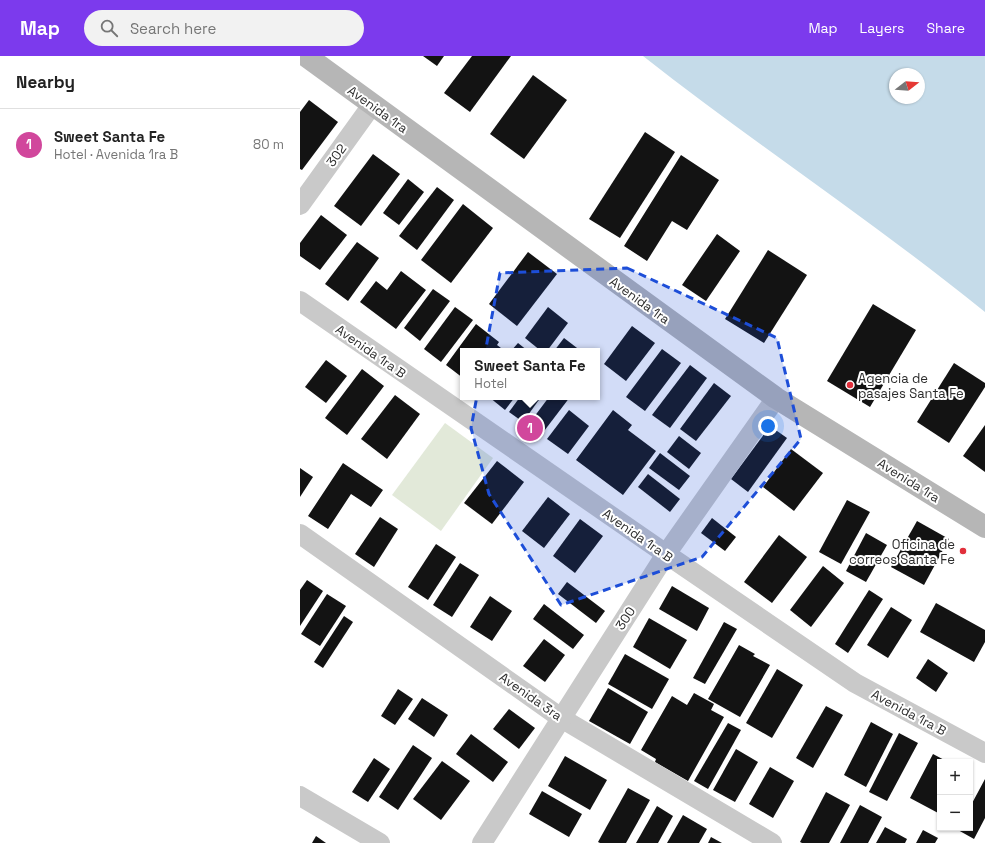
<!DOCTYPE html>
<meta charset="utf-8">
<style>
body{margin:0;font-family:"Space Grotesk",sans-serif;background:#f2f2f2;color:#222}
.controls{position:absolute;right:12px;bottom:12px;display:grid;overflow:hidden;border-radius:0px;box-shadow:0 1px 3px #0004}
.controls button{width:36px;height:36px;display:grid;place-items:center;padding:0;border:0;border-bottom:1px solid #e0e0e0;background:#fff;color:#222;font:20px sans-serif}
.compass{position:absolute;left:589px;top:12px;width:36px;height:36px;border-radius:50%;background:#fff;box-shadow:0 1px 3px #0004;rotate:73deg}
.you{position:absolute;left:468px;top:370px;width:14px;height:14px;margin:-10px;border:3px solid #fff;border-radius:50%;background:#1a73e8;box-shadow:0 0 0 6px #1a73e833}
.badge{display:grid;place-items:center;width:26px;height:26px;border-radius:50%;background:#7c3aed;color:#fff;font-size:13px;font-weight:700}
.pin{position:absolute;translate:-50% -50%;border:2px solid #fff;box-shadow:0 1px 4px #0006}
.popup{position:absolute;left:160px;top:292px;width:140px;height:52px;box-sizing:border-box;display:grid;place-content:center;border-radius:0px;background:#fff;filter:drop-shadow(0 1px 3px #0005);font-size:13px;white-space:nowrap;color:#767676}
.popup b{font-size:15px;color:#222}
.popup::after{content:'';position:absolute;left:50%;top:100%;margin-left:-8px;border:8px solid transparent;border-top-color:#fff}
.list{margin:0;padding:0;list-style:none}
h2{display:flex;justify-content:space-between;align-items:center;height:52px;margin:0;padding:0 16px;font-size:17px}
h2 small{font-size:13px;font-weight:400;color:#767676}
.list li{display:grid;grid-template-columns:26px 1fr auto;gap:12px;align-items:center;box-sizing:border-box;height:72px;padding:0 16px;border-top:1px solid #e0e0e0}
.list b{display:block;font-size:15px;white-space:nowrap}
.list p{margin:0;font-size:13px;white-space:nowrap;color:#767676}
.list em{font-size:13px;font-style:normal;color:#767676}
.icon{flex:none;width:22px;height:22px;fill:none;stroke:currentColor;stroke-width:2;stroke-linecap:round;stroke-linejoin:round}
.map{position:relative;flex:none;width:685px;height:787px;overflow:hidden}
header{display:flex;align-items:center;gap:24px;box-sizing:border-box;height:56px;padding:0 20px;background:#7c3aed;color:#fff}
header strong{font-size:19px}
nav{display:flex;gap:22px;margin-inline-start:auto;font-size:14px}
.search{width:280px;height:36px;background:#f2f2f2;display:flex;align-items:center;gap:10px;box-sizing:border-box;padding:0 14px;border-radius:22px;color:#767676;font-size:15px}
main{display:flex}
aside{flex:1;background:#fff}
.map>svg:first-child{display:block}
.green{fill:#e2e9d9}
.water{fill:#c5dbe9;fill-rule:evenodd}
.building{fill:#131313}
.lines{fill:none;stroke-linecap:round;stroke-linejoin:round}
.street{stroke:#c9c9c9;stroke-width:20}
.secondary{stroke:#b6b6b6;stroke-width:22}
.marked{fill:#1d4ed8;fill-opacity:0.2;stroke:#1d4ed8;stroke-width:3;stroke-dasharray:8 5;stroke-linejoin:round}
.poi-dot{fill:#e12f3b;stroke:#fff;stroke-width:1.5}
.labels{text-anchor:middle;stroke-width:4;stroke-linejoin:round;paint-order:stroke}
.street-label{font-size:13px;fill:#2c2c2c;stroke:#fff}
.poi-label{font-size:13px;fill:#2c2c2c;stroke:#fff;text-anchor:start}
</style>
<header>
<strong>Map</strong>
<div class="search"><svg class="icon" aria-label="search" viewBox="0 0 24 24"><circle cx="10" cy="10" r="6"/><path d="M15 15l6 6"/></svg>Search here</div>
<nav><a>Map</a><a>Layers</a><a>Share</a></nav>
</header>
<main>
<aside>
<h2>Nearby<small></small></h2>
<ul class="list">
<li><span class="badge" style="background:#d1479c">1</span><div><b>Sweet Santa Fe</b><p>Hotel · Avenida 1ra B</p></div><em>80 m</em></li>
</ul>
</aside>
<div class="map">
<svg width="685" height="787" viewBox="0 0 685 787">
<rect width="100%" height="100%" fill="#fff"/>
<!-- green -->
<polygon class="green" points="145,367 193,402 141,475 92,439"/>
<!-- water -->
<path class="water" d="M343,0h342v256c-111,-90 -230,-168 -342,-256zM595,18h24v24h-24z"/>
<!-- building -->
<g class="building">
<polygon points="123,0 144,0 137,10"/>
<polygon points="172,0 211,0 170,56 144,37"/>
<polygon points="233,19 267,44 224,103 190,78"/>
<polygon points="9,44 38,66 2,114 0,113 0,56"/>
<polygon points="345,76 375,96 320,182 289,163"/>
<polygon points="73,98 100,118 61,170 34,150"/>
<polygon points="381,99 419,124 387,174 372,165 347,205 324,190"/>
<polygon points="108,123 124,136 99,169 83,157"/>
<polygon points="137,131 154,144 117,194 99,180"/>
<polygon points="163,148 193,172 151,227 121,204"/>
<polygon points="21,159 47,179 20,214 0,200 0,187"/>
<polygon points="417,178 440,195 406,245 382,229"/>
<polygon points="57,186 79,202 48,245 25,228"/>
<polygon points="468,194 507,219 464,287 425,263"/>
<polygon points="228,196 257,218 217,270 189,248"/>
<polygon points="101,215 126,234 96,273 60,246 76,225 87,234"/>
<polygon points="133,233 150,245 120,285 104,272"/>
<polygon points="573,248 616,274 570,351 527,325"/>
<polygon points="155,251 173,264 141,306 124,293"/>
<polygon points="248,251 268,267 247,295 241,295 225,282"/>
<polygon points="176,268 199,286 197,289 205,295 163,295 163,322 146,309"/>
<polygon points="332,270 355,287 326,325 304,308"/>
<polygon points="264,282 281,295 254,295"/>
<polygon points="218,287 228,295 211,295"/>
<polygon points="362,293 381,307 345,355 326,341"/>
<polygon points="26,304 47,320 26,347 5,331"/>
<polygon points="654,307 685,327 685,331 649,387 617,366"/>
<polygon points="390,309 407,322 370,372 352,359"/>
<polygon points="62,313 84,330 47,379 25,362"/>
<polygon points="414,327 431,340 396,385 380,373"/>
<polygon points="95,339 120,358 87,403 61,383"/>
<polygon points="189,341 215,341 205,354"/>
<polygon points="220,341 241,341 223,366 209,356"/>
<polygon points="249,341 270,341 238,383 225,373"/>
<polygon points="269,354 289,370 268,398 247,383"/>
<polygon points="313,354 332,369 328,374 356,395 323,439 276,404"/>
<polygon points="685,369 685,416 663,400"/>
<polygon points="470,370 487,382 448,436 431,423"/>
<polygon points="379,380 401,397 389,413 367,396"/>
<polygon points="491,393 523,417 494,455 463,431"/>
<polygon points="360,397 390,420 379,434 349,412"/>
<polygon points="197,405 224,426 192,468 164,447"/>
<polygon points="43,407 83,434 71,451 51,438 28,473 8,460"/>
<polygon points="0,412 13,421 0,441"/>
<polygon points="348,418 380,443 370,456 338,431"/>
<polygon points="248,441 270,458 244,492 222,475"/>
<polygon points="547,444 570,456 541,508 519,496"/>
<polygon points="80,461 98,473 74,511 55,498"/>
<polygon points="412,462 436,481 425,495 401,477"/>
<polygon points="280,463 303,480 275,517 253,500"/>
<polygon points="617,465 649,483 624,529 591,511"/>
<polygon points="566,477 587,489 566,526 546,515"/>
<polygon points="479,479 507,501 472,547 444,526"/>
<polygon points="136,488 156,501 128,544 108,531"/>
<polygon points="160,507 179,519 152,561 133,549"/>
<polygon points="523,510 544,527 511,571 490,554"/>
<polygon points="7,524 23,535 0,570 0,534"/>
<polygon points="267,526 305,555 296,567 258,538"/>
<polygon points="372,530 409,552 397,575 359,553"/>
<polygon points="569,534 583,543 548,597 535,588"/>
<polygon points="27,538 46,550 20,590 1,578"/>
<polygon points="190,540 212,555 192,585 170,571"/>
<polygon points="636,547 685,574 685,586 674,606 620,576"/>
<polygon points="244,548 284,579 273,593 233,563"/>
<polygon points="591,551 612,564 588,602 567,589"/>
<polygon points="44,560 53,566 23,612 14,606"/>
<polygon points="349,562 387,584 370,613 333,591"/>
<polygon points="424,566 437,573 405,628 393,622"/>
<polygon points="244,583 265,599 245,626 223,610"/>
<polygon points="439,589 455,598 453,600 470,609 440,661 408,643"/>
<polygon points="325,598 369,623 352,653 308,628"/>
<polygon points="628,603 648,617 636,636 616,622"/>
<polygon points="477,613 503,629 472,682 446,667"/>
<polygon points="308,632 348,656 330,688 289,665"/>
<polygon points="98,633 113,643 95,669 81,660"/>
<polygon points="394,637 414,648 411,654 424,661 388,725 355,706 356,703 341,694 372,640 387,649"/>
<polygon points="122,642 148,659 134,681 108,663"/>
<polygon points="526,650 543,659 513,712 496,702"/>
<polygon points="209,653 235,672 219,693 193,673"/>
<polygon points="571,666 593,678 566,731 544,719"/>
<polygon points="428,667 441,674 408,733 394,725"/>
<polygon points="599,677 618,687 587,745 569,736"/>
<polygon points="171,678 208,706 193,726 156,698"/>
<polygon points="113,689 132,702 98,754 79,741"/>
<polygon points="436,693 458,706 435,746 413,734"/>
<polygon points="633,698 648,706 640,706 640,758 610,742"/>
<polygon points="265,700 307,724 290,754 248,730"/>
<polygon points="74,702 90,713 68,746 52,736"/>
<polygon points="142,705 170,725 141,764 113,743"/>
<polygon points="470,711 494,725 473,762 449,748"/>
<polygon points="685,723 685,762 674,783 658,774 659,772 670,772 670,751"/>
<polygon points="328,732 350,744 326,787 300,787 298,786"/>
<polygon points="242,735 282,758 269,781 229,758"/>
<polygon points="526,736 550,749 529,787 502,787 500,786"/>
<polygon points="560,749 582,761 568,787 540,787"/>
<polygon points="357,750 373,760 358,787 336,787"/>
<polygon points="383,759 407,773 399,787 367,787"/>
<polygon points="585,771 607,783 605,787 576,787"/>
<polygon points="623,774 638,782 635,787 616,787"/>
<polygon points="16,780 26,787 12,787"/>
<polygon points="411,781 422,787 408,787"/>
</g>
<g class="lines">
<!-- street -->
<g class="street">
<polyline points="0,149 72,49"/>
<polyline points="0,245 366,498 555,627 685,697"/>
<polyline points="0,478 261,662 472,787"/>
<polyline points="0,740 80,787"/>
<polyline points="182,787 366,498 476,342"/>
</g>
<!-- secondary -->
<polyline class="secondary" points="6,0 476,342 685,471"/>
</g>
<!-- marked area -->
<path class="marked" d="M327,212l150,70 24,101 -99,118 -141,48 -72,-111 -18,-66 29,-155z"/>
<!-- markers -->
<g class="poi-dot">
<circle cx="550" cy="329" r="4"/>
<circle cx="663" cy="495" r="4"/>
</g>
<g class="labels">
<!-- street labels -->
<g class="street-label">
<text transform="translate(78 53) rotate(36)" y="5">Avenida 1ra</text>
<text transform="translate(36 99) rotate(-54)" y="5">302</text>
<text transform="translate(340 244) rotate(36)" y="5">Avenida 1ra</text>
<text transform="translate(71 295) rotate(35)" y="5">Avenida 1ra B</text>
<text transform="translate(609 424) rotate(32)" y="5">Avenida 1ra</text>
<text transform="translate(338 479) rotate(35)" y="5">Avenida 1ra B</text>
<text transform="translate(325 562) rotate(-57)" y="5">300</text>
<text transform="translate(231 640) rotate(35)" y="5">Avenida 3ra</text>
<text transform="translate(609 656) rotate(28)" y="5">Avenida 1ra B</text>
</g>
<!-- poi labels -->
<g class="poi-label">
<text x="558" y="327">Agencia de<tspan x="558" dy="15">pasajes Santa Fe</tspan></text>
<text x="655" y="493" text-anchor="end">Oficina de<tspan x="655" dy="15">correos Santa Fe</tspan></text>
</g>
</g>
</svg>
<div class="controls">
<button>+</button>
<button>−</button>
</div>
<svg class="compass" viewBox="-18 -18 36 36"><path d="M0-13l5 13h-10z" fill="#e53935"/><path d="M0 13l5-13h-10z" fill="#767676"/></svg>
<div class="you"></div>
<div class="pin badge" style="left:230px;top:372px;background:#d1479c">1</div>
<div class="popup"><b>Sweet Santa Fe</b>Hotel</div>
</div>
</main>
